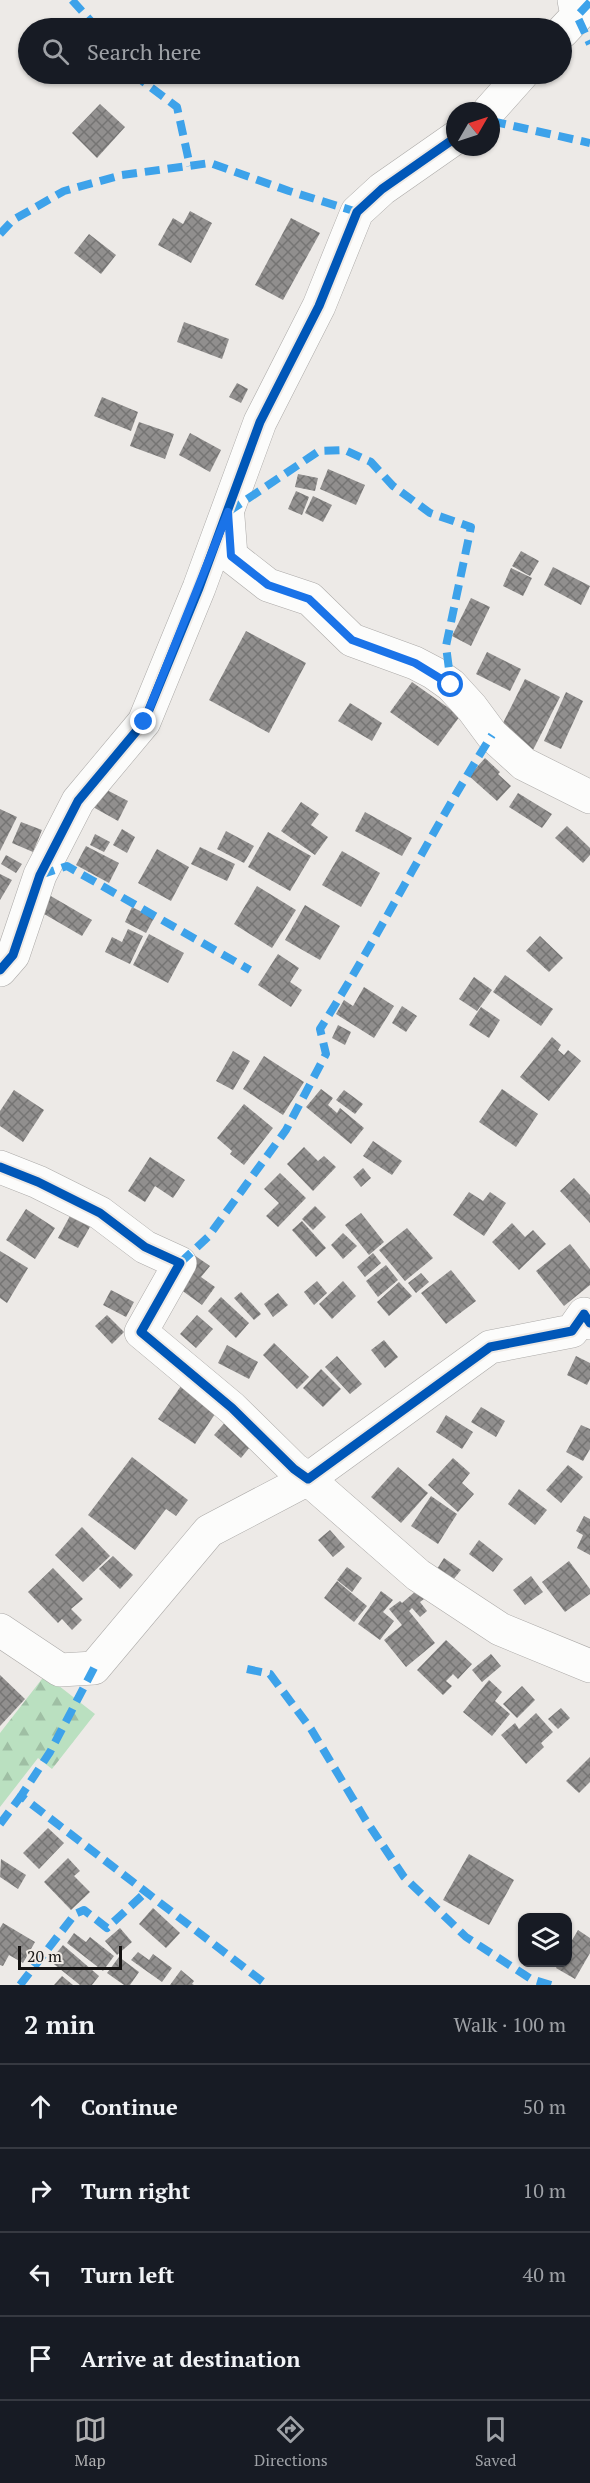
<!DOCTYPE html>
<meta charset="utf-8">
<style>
body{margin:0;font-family:"PT Serif",serif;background:#242831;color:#f1f3f6}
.controls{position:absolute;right:18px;bottom:18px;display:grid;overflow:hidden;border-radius:12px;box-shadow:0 2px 4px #0004}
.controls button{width:54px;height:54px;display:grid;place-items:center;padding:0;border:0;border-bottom:2px solid #363941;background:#171b24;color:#f1f3f6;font:30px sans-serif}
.compass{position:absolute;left:446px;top:102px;width:54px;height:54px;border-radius:50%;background:#171b24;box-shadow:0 2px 4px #0004;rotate:51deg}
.scale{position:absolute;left:18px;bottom:15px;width:104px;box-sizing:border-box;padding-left:6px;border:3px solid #151312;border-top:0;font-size:16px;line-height:21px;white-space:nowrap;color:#151312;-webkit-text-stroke:4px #efeae5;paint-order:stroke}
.stop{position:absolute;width:18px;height:18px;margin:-14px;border:4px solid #1a73e8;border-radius:50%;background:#fff}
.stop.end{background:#1a73e8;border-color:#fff;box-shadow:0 2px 6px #0008}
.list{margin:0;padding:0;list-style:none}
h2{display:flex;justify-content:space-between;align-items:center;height:78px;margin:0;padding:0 24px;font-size:26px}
h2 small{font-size:20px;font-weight:400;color:#9ea1a6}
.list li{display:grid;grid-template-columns:39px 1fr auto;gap:18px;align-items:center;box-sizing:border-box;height:84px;padding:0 24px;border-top:2px solid #363941}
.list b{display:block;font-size:22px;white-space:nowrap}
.list em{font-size:20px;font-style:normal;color:#9ea1a6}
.icon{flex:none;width:33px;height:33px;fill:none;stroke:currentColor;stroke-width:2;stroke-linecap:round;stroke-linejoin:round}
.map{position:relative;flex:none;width:590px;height:1985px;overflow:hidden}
.search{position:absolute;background:#171b24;box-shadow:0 2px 4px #0004;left:18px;right:18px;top:18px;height:66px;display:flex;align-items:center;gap:15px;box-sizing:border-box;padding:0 21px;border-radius:33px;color:#9ea1a6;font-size:22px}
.sheet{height:414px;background:#171b24}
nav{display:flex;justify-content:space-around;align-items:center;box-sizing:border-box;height:84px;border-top:2px solid #363941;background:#171b24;font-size:16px;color:#9ea1a6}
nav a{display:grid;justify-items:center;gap:3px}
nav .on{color:#b0b0b1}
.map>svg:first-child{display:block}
.forest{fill:url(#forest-firs)}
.building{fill:url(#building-cross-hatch)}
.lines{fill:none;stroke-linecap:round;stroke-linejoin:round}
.minor-casing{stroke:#acaaa8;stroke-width:34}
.minor{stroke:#fcfcfb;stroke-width:33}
.quiet{stroke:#3da2ea;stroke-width:8;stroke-dasharray:15 8;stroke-linecap:butt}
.cycleway-casing{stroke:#efeae5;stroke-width:13}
.cycleway{stroke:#0057b8;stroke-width:9}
.route{stroke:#1a73e8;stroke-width:8}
</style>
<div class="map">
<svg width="590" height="1985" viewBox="0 0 590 1985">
<defs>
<pattern id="forest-firs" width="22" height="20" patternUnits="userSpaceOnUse" patternTransform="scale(1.5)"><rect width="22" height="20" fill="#bae0c0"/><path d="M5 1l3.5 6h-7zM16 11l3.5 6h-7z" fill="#9fbfa4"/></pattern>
<pattern id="building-cross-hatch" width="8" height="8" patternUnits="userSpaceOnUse" patternTransform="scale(1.5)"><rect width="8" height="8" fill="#918f8e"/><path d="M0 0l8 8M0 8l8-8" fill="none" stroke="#757473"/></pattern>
</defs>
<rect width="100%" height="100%" fill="#edeae7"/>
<!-- forest -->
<polygon class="forest" points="45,1675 95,1714 52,1769 38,1758 0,1807 0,1733"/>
<!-- building -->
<g class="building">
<polygon points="100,104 125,127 97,158 72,133"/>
<polygon points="190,211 212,223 191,263 158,245 173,218 183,224"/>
<polygon points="291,218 320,233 283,300 255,285"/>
<polygon points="89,234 116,255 101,274 74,253"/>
<polygon points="184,322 229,339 222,359 177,342"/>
<polygon points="237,383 248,389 241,403 229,397"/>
<polygon points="102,397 138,412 131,431 94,416"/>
<polygon points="139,422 174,434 165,459 130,446"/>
<polygon points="190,433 221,450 210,472 179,455"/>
<polygon points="328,469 365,485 356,505 320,489"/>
<polygon points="298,474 318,478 315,491 295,487"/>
<polygon points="296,491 309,497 302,515 288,509"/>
<polygon points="313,496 332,505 323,522 305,513"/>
<polygon points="521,551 539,561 530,576 512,566"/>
<polygon points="553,567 590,586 581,605 544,585"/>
<polygon points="511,568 532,578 523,596 503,586"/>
<polygon points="471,598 490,607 471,646 452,636"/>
<polygon points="246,631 306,663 269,733 209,700"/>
<polygon points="487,652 521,669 510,691 476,674"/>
<polygon points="525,679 560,697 533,750 499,731"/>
<polygon points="412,682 460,716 438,746 390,712"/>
<polygon points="566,692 583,701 561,749 544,741"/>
<polygon points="350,703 382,723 372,741 338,721"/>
<polygon points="485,758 500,772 498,774 511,786 497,801 469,776"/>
<polygon points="103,788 128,801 118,821 93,807"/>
<polygon points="518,793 552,814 542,828 509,807"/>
<polygon points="301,802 319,814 311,825 328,837 315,855 281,831"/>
<polygon points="0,809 17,817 0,851"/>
<polygon points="365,812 412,838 402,856 355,831"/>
<polygon points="21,822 42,830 33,852 12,843"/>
<polygon points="567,826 590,848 590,855 583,863 555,838"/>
<polygon points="122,829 135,837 127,853 113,845"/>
<polygon points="226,831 254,846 244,863 217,849"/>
<polygon points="268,832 311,856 290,891 248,867"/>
<polygon points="95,834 110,842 104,852 90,845"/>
<polygon points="86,846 119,863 109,883 76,865"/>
<polygon points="200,847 235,864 227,881 191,864"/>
<polygon points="157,849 189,867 171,901 138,883"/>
<polygon points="342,851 380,873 361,907 322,885"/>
<polygon points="6,855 22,864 16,873 1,864"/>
<polygon points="0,874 12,880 0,900"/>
<polygon points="257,886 296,910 272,948 234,924"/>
<polygon points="49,895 92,920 82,936 39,911"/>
<polygon points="305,905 340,926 320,960 285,940"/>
<polygon points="132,907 154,918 146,933 125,922"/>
<polygon points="128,929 143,936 130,964 105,952 112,937 122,942"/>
<polygon points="149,934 184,953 168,983 133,965"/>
<polygon points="540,936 563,958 549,972 526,951"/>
<polygon points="278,954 299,968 290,982 302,990 291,1007 258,985"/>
<polygon points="505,975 553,1009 541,1026 493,992"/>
<polygon points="474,977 492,990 477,1011 459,999"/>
<polygon points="364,987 394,1006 374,1038 336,1014 344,1000 353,1006"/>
<polygon points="402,1006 417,1016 406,1032 392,1023"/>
<polygon points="481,1007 500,1020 489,1038 469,1025"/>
<polygon points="338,1025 351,1032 345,1045 332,1038"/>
<polygon points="552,1037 561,1045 558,1050 564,1055 568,1050 581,1061 549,1101 520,1077"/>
<polygon points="233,1051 250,1061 233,1090 216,1081"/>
<polygon points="264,1056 304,1082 283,1115 243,1089"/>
<polygon points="321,1089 333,1098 328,1105 337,1113 340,1108 364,1128 351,1144 306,1107"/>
<polygon points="502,1089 538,1114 516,1147 479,1122"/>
<polygon points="14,1090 44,1110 23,1142 0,1126 0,1111"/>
<polygon points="344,1090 363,1104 355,1114 336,1100"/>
<polygon points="244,1104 273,1128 244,1165 230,1154 232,1151 217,1138"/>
<polygon points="373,1141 402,1161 392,1175 363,1156"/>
<polygon points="304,1147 318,1161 324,1156 336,1167 313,1191 287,1164"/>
<polygon points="150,1157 185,1180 173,1198 155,1186 145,1202 128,1191"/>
<polygon points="363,1168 371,1178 361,1187 353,1177"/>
<polygon points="280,1173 306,1198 278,1227 266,1216 279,1203 264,1189"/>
<polygon points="574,1178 590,1195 590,1223 560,1191"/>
<polygon points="469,1192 483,1201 490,1192 506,1203 484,1236 453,1215"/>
<polygon points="315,1206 326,1217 313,1230 302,1219"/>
<polygon points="26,1209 55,1228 35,1259 6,1240"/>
<polygon points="361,1213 384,1242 369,1255 345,1225"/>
<polygon points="71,1214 91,1225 78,1248 58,1238"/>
<polygon points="302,1221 326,1248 316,1257 292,1230"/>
<polygon points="512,1223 525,1237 533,1230 546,1244 519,1270 492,1242"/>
<polygon points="407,1228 433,1258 405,1281 379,1250"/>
<polygon points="343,1233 357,1246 343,1259 331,1245"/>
<polygon points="570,1244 590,1269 590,1285 564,1306 536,1271"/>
<polygon points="0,1251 28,1268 7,1303 0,1298"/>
<polygon points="373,1253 381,1263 365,1277 357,1267"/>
<polygon points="194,1255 210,1266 201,1277 215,1287 202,1305 173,1284"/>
<polygon points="386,1265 398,1280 378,1297 366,1281"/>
<polygon points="451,1270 476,1301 446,1324 421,1293"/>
<polygon points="421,1273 429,1282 416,1293 408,1283"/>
<polygon points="317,1281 327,1293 314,1305 304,1292"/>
<polygon points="343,1281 356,1296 332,1319 319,1304"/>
<polygon points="399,1282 412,1296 389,1316 377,1302"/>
<polygon points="111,1290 134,1302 126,1317 103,1305"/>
<polygon points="241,1292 261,1314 254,1320 234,1298"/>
<polygon points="278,1293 288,1305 273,1317 264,1304"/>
<polygon points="221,1297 249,1323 236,1338 208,1311"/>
<polygon points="107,1315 124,1332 112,1344 95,1326"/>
<polygon points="197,1315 213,1329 196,1348 180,1334"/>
<polygon points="384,1340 398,1357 385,1368 371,1350"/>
<polygon points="274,1343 309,1377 297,1389 263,1355"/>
<polygon points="227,1345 258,1362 249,1379 218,1363"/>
<polygon points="337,1356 362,1384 350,1394 325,1367"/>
<polygon points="576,1356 590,1363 590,1379 587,1385 567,1375"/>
<polygon points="321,1369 341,1389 323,1407 303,1388"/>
<polygon points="181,1386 217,1411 195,1444 158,1419"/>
<polygon points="481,1407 505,1421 496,1437 471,1422"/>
<polygon points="446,1415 473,1432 462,1449 436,1432"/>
<polygon points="227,1420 254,1442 241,1458 214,1435"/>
<polygon points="581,1425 590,1429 590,1449 583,1461 566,1452"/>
<polygon points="132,1457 188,1500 176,1516 166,1509 135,1550 88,1515"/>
<polygon points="453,1458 470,1473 462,1483 474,1494 458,1512 428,1485"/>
<polygon points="568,1465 583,1477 561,1503 546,1490"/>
<polygon points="398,1467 428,1493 401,1523 371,1497"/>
<polygon points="519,1489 547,1510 535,1525 508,1504"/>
<polygon points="431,1496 457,1514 438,1544 411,1526"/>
<polygon points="584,1516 590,1519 590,1555 577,1548 583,1535 576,1531"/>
<polygon points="82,1527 110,1556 83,1582 55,1555"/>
<polygon points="330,1530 345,1547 333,1557 318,1540"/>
<polygon points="479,1540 503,1559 493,1572 469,1554"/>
<polygon points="113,1556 133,1575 120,1589 99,1569"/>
<polygon points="444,1558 461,1570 453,1580 437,1569"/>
<polygon points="569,1561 590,1589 590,1594 565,1612 542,1582"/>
<polygon points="347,1567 362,1578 352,1592 337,1580"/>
<polygon points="53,1568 83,1599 71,1609 82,1620 72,1630 62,1619 58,1623 28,1592"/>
<polygon points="531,1576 543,1592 525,1605 513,1590"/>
<polygon points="337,1581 367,1606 354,1622 324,1598"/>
<polygon points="417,1590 424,1599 420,1602 427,1611 420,1617 412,1608 409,1611 435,1643 406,1667 384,1640 402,1625 389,1609 400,1601 402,1603"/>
<polygon points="381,1591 393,1600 383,1612 394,1621 380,1640 358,1624"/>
<polygon points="446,1640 472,1664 458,1679 453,1674 446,1681 452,1686 443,1695 417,1670"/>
<polygon points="491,1654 501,1666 482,1682 472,1670"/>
<polygon points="0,1675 25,1699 0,1726"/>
<polygon points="489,1680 502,1692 495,1701 510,1714 492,1736 463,1712"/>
<polygon points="522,1686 535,1700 517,1718 503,1704"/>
<polygon points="561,1708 570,1718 558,1729 548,1719"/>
<polygon points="536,1713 553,1732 541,1743 544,1747 526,1764 501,1735 515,1723 519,1729"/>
<polygon points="590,1757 590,1782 579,1793 566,1781"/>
<polygon points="48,1828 64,1843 39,1869 23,1853"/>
<polygon points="469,1854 514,1880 489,1925 443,1900"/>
<polygon points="68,1858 80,1871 74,1876 90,1892 71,1910 44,1882"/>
<polygon points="1,1859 26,1875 18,1889 0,1877"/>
<polygon points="153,1908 180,1933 166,1948 139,1924"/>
<polygon points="3,1923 35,1942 23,1963 9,1955 3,1966 0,1965 0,1928"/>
<polygon points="120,1928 132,1942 117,1955 105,1941"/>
<polygon points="578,1930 590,1938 590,1953 575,1979 556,1968 559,1962 568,1962 568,1947"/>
<polygon points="74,1933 86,1942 90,1937 114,1956 103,1971 67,1943"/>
<polygon points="63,1945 99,1976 92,1985 80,1985 50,1961"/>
<polygon points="138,1952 149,1960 153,1954 172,1968 162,1982 131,1960"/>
<polygon points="119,1957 139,1972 130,1985 124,1985 107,1973"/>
<polygon points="181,1970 194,1981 192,1984 194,1985 170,1985"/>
<polygon points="62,1976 73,1985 54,1985"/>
</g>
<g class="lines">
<!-- minor casing -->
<g class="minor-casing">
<g id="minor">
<polyline points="562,32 577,16 574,0"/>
<polyline points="489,111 522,74"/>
<polyline points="228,517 231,556 268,585 310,599 352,640 415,663 434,673 451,685 472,708 492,735 524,764 590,797"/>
<polyline points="0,970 13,955 40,875 78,801 144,722 199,588 260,422 319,306 357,212 382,189 455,138"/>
<polyline points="0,1167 38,1182 100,1213 145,1247 180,1263 141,1332 232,1408 294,1469 308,1479 490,1347 572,1331 584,1314 590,1323"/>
<polyline points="0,1630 60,1670 94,1668 209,1531 308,1479 418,1575 500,1629 590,1666"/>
</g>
</g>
<!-- minor -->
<use href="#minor" class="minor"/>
<!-- quiet -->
<g class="quiet">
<polyline points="72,0 97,28"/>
<polyline points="590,2 577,16 590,44"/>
<polyline points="133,74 177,107 190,166"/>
<polyline points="491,121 590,143"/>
<polyline points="0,234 13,220 64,191 122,175 210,163 289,191 357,212"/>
<polyline points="228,512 319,451 345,450 371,462 393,486 430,513 471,527 446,646 451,685"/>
<polyline points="40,875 67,866 250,970"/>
<path d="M180,1263l28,-26 78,-107 40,-76 -6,-25c61,-96 111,-198 172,-294"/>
<polyline points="94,1668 50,1752 21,1796 267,1985"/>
<polyline points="247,1669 270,1674 311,1729 365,1819 404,1877 466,1937 531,1979 551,1985"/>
<polyline points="0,1824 21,1796"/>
<polyline points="20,1985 75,1914 84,1910 107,1928 146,1892"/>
</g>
<!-- cycleway casing -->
<g class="cycleway-casing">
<g id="cycleway">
<polyline points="0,970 13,955 40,875 78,801 144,722 199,588 260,422 319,306 357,212 382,189 455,138"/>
<polyline points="0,1167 38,1182 100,1213 145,1247 180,1263 141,1332 232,1408 294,1469 308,1479 490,1347 572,1331 584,1314 590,1323"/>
</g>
</g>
<!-- cycleway -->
<use href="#cycleway" class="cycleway"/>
</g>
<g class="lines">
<!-- route -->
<polyline class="route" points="144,722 228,512 231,556 268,585 309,599 352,640 415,663 451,685"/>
</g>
</svg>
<div class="controls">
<button><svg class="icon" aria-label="layers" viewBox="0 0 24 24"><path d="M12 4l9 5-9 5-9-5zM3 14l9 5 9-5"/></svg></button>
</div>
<svg class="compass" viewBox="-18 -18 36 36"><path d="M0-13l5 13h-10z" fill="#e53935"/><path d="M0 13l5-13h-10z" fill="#9ea1a6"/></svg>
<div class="scale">20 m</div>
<div class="stop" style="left:451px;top:685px"></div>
<div class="stop end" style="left:144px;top:722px"></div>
<div class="search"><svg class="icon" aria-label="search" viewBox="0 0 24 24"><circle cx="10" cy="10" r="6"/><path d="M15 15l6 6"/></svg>Search here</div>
</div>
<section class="sheet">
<h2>2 min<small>Walk · 100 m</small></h2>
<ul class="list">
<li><svg class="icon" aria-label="ahead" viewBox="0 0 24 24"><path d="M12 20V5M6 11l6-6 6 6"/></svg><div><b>Continue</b></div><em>50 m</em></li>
<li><svg class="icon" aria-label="right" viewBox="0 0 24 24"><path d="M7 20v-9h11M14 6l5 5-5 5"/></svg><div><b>Turn right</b></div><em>10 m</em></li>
<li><svg class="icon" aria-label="left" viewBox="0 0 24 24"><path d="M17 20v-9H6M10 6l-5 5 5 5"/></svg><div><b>Turn left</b></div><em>40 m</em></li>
<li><svg class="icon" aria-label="arrive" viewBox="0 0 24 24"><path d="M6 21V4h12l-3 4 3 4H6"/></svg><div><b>Arrive at destination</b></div></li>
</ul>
</section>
<nav>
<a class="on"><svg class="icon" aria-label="map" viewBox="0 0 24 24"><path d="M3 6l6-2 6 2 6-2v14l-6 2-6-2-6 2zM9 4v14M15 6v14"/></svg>Map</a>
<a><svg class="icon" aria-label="directions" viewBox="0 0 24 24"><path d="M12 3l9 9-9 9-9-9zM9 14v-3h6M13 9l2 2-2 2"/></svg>Directions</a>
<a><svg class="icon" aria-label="saved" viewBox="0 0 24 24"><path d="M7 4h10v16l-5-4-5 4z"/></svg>Saved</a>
</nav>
